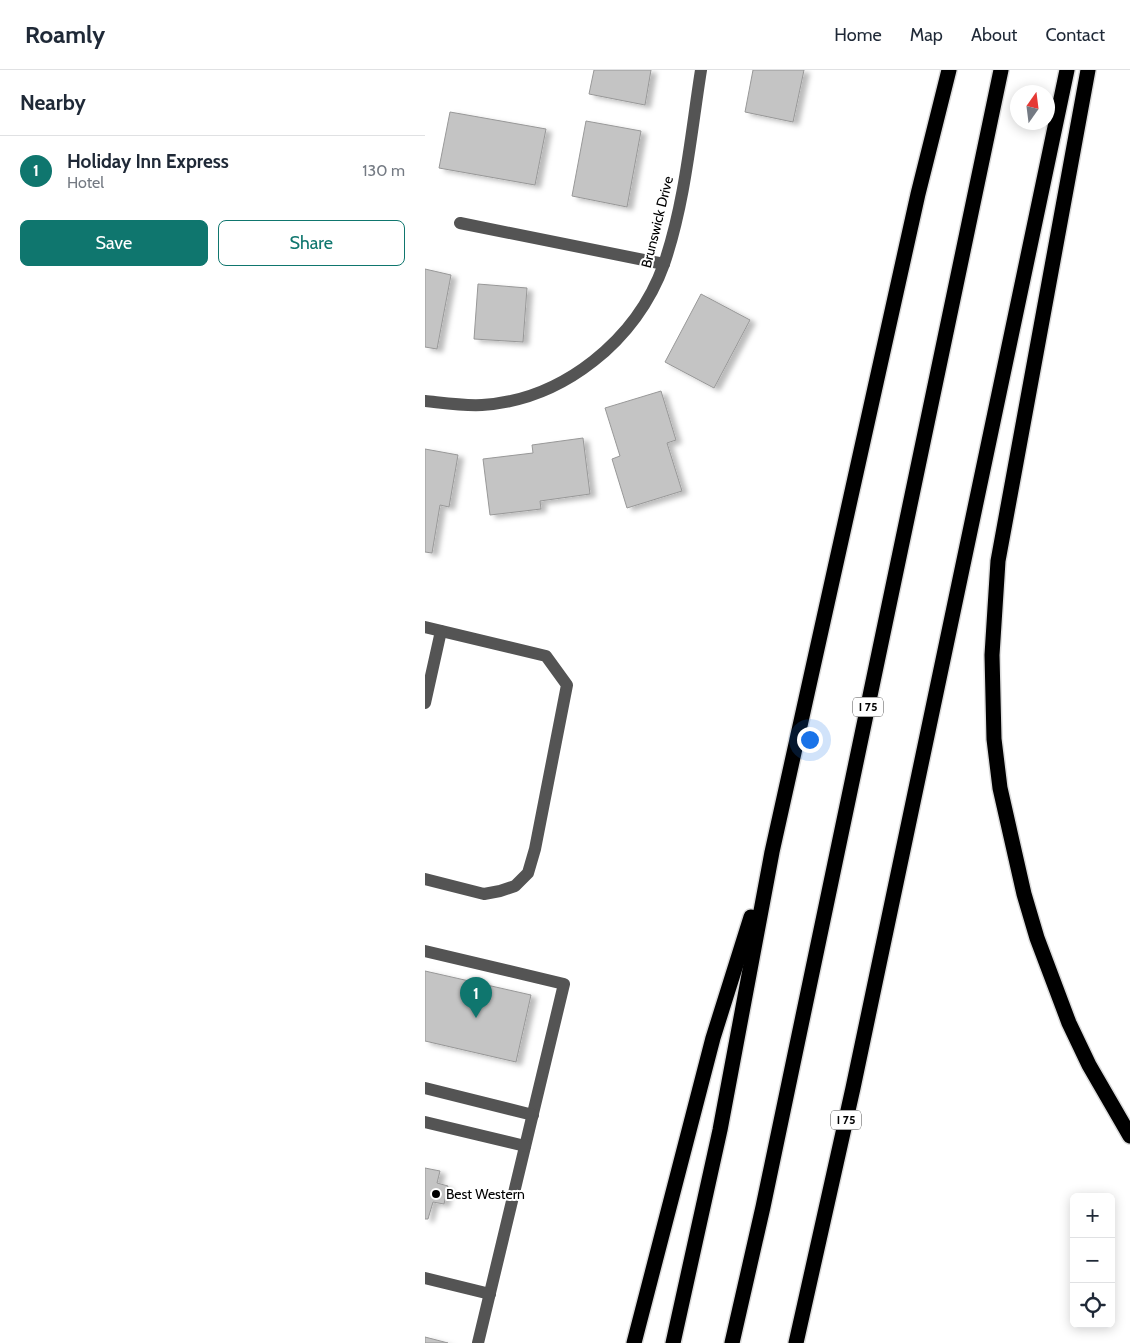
<!DOCTYPE html>
<meta charset="utf-8">
<style>
body{margin:0;font-family:Cabin,sans-serif;background:#f6f6f7;color:#1f2937}
.controls{position:absolute;right:15px;bottom:15px;display:grid;overflow:hidden;border-radius:8px;box-shadow:0 2px 12px #0003}
.controls button{width:45px;height:45px;display:grid;place-items:center;padding:0;border:0;border-bottom:1px solid #e0e1e3;background:#fff;color:#1f2937;font:25px sans-serif}
.compass{position:absolute;left:585px;top:15px;width:45px;height:45px;border-radius:50%;background:#fff;box-shadow:0 2px 12px #0003;rotate:14deg}
.you{position:absolute;left:384px;top:669px;width:18px;height:18px;margin:-12px;border:4px solid #fff;border-radius:50%;background:#1a73e8;box-shadow:0 0 0 8px #1a73e833}
.badge{display:grid;place-items:center;width:32px;height:32px;border-radius:50%;background:#0f766e;color:#fff;font-size:16px;font-weight:700}
.pin{position:absolute;translate:-50% -41px;filter:drop-shadow(0 1px 2px #0008)}
.pin::after{content:'';position:absolute;top:26px;width:18px;height:15px;background:inherit;clip-path:polygon(0 0,100% 0,50% 100%)}
.list{margin:0;padding:0;list-style:none}
h2{display:flex;justify-content:space-between;align-items:center;height:65px;margin:0;padding:0 20px;font-size:21px}
h2 small{font-size:16px;font-weight:400;color:#747a83}
.list li{display:grid;grid-template-columns:32px 1fr auto;gap:15px;align-items:center;box-sizing:border-box;height:70px;padding:0 20px;border-top:1px solid #e0e1e3}
.list b{display:block;font-size:19px;white-space:nowrap}
.list p{margin:0;font-size:16px;white-space:nowrap;color:#747a83}
.list em{font-size:16px;font-style:normal;color:#747a83}
.actions{display:flex;gap:10px;padding:15px 20px}
.actions a{flex:1;padding:11px 0;border:1px solid #0f766e;border-radius:8px;text-align:center;font-size:18px;color:#0f766e}
.actions .main{background:#0f766e;color:#fff}
.icon{flex:none;width:28px;height:28px;fill:none;stroke:currentColor;stroke-width:2;stroke-linecap:round;stroke-linejoin:round}
.map{position:relative;flex:none;width:705px;height:1273px;overflow:hidden}
header{display:flex;align-items:center;gap:30px;box-sizing:border-box;height:70px;padding:0 25px;background:#fff;border-bottom:1px solid #e0e1e3}
header strong{font-size:24px}
nav{display:flex;gap:28px;margin-inline-start:auto;font-size:18px}
main{display:flex}
aside{flex:1;background:#fff}
.map>svg:first-child{display:block}
.building{fill:#c4c4c4;stroke:#989898;filter:url(#shadow)}
.lines{fill:none;stroke-linecap:round;stroke-linejoin:round}
.highway-casing{stroke:#dbdbdb;stroke-width:18}
.minor{stroke:#545454;stroke-width:12}
.highway{stroke:#000;stroke-width:15}
.poi-dot{fill:#000;stroke:#fff;stroke-width:2}
.labels{text-anchor:middle;stroke-width:4;stroke-linejoin:round;paint-order:stroke}
.shield{fill:#fff;stroke:#4c4c4c;stroke-width:1}
.shield-label{font-size:12px;font-weight:bold;fill:#000}
.street-label{font-size:14px;fill:#000;stroke:#fff}
.poi-label{font-size:14px;fill:#000;stroke:#fff;text-anchor:start}
</style>
<header>
<strong>Roamly</strong>
<nav><a>Home</a><a>Map</a><a>About</a><a>Contact</a></nav>
</header>
<main>
<aside>
<h2>Nearby<small></small></h2>
<ul class="list">
<li><span class="badge">1</span><div><b>Holiday Inn Express</b><p>Hotel</p></div><em>130 m</em></li>
</ul>
<div class="actions"><a class="main">Save</a><a>Share</a></div>
</aside>
<div class="map">
<svg width="705" height="1273" viewBox="0 0 705 1273">
<defs>
<filter id="shadow"><feDropShadow dx="5.5" dy="3" stdDeviation="2.5" flood-color="#0004"/></filter>
</defs>
<rect width="100%" height="100%" fill="#fff"/>
<!-- building -->
<g class="building">
<polygon points="169,0 226,0 220,35 164,24"/>
<polygon points="328,0 379,0 368,52 320,42"/>
<polygon points="25,42 121,59 110,115 14,98"/>
<polygon points="161,51 216,61 202,137 147,126"/>
<polygon points="0,199 26,205 12,279 0,277"/>
<polygon points="53,214 102,218 98,272 49,269"/>
<polygon points="276,224 325,250 289,318 240,292"/>
<polygon points="236,321 251,370 242,373 257,421 202,438 187,389 195,386 180,338"/>
<polygon points="158,368 165,424 115,431 116,439 65,445 58,389 108,383 107,375"/>
<polygon points="0,379 33,385 24,437 15,435 7,483 0,482"/>
<polygon points="0,901 106,925 91,992 0,971"/>
<polygon points="0,1098 15,1101 12,1113 23,1116 19,1134 8,1132 3,1149 0,1149"/>
<polygon points="0,1267 23,1273 0,1273"/>
</g>
<g class="lines">
<!-- highway casing -->
<g class="highway-casing">
<g id="highway">
<polyline points="663,0 573,491 567,585 569,669 575,718 599,824 612,868 644,953 664,995 705,1066"/>
<polyline points="209,1273 288,968 326,847"/>
<polyline points="248,1273 295,1060 347,782 493,124 524,0"/>
<polyline points="307,1273 338,1137 576,0"/>
<polyline points="371,1273 428,1018 642,0"/>
</g>
</g>
<!-- minor -->
<g class="minor">
<polyline points="35,153 239,194"/>
<path d="M0,331c19,2 38,5 57,4 81,-5 155,-65 182,-141 21,-61 27,-131 37,-194"/>
<polyline points="0,557 121,586 142,615 110,779 103,803 90,816 75,821 59,824 0,809"/>
<polyline points="0,633 16,561"/>
<polyline points="0,881 139,914 53,1273"/>
<polyline points="0,1018 108,1045"/>
<polyline points="0,1052 100,1076"/>
<polyline points="0,1208 65,1224"/>
</g>
<!-- highway -->
<use href="#highway" class="highway"/>
</g>
<!-- markers -->
<circle class="poi-dot" cx="11" cy="1124" r="5"/>
<g class="labels">
<!-- shield labels -->
<g class="shield">
<rect x="428" y="627.5" width="30" height="19" rx="4"/>
<rect x="406" y="1040.5" width="30" height="19" rx="4"/>
</g>
<g class="shield-label">
<text x="443" y="641">I 75</text>
<text x="421" y="1054">I 75</text>
</g>
<!-- street labels -->
<g class="street-label">
<text transform="translate(232 152) rotate(-76)" y="5">Brunswick Drive</text>
</g>
<!-- poi labels -->
<g class="poi-label">
<text x="21" y="1129">Best Western</text>
</g>
</g>
</svg>
<div class="controls">
<button>+</button>
<button>−</button>
<button><svg class="icon" aria-label="locate" viewBox="0 0 24 24"><circle cx="12" cy="12" r="6"/><path d="M12 2v4M12 18v4M2 12h4M18 12h4"/></svg></button>
</div>
<svg class="compass" viewBox="-18 -18 36 36"><path d="M0-13l5 13h-10z" fill="#e53935"/><path d="M0 13l5-13h-10z" fill="#747a83"/></svg>
<div class="you"></div>
<div class="pin badge" style="left:51px;top:948px">1</div>
</div>
</main>
